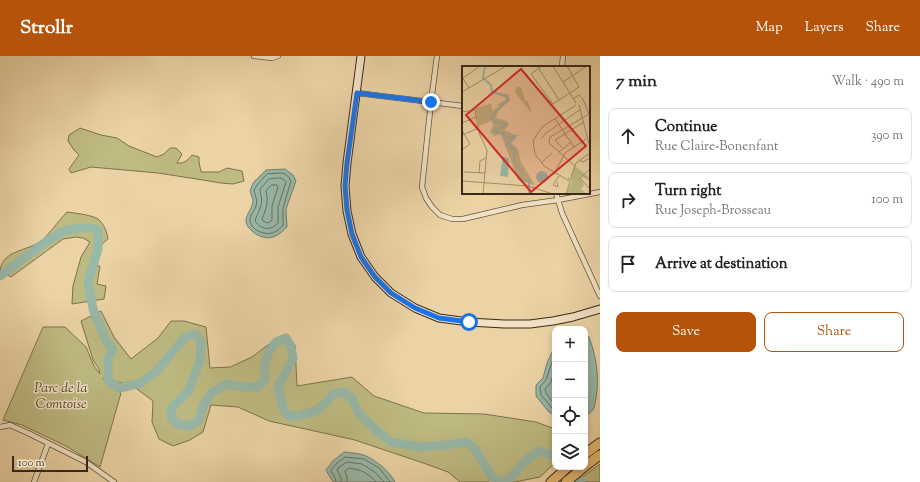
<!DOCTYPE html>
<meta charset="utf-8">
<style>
body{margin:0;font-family:"Sorts Mill Goudy",serif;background:#f6f6f6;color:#222}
.controls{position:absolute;right:12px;bottom:12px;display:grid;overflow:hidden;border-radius:8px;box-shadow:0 2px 6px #0003}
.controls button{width:36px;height:36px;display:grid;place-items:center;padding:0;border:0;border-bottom:1px solid #e0e0e0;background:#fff;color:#222;font:20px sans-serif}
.scale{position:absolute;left:12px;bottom:10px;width:76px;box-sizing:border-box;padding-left:4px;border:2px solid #3a2918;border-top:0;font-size:11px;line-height:14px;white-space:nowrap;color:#3a2918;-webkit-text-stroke:3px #f2e2c5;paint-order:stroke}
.stop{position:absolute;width:12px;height:12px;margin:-9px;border:3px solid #1a73e8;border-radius:50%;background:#fff}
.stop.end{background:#1a73e8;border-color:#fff;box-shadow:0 1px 4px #0008}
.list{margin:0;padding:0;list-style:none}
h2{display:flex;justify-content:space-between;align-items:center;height:52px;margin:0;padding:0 16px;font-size:17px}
h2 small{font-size:13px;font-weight:400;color:#767676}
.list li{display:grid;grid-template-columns:26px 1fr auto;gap:12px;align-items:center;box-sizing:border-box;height:56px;margin:0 8px 8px;padding:0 8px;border:1px solid #e0e0e0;border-radius:8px}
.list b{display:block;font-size:15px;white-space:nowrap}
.list p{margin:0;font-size:13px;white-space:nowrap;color:#767676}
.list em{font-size:13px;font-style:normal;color:#767676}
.actions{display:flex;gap:8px;padding:12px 16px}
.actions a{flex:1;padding:9px 0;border:1px solid #b45309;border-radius:8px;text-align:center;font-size:14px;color:#b45309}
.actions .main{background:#b45309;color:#fff}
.icon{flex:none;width:22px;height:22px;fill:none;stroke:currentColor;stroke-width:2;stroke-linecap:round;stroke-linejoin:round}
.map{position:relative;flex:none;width:600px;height:426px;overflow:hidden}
header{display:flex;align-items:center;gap:24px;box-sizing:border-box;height:56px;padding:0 20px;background:#b45309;color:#fff}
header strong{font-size:19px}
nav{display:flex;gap:22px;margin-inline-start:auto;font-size:14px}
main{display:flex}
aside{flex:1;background:#fff}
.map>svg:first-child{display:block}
.green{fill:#beba82;stroke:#7c724d}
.water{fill:#98b8a8;stroke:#727f6e}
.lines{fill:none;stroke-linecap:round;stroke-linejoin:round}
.shore{stroke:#697060;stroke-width:1}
.river{stroke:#98b8a8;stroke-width:9}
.street-casing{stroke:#66543c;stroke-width:6}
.secondary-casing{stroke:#3a2918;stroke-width:9}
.highway-casing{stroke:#3a2918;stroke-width:11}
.street{stroke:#f2e2c5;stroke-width:4.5}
.secondary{stroke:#f2e2c5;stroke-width:7}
.highway{stroke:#e6ba73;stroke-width:9}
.route{stroke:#1a73e8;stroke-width:5}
.labels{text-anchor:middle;stroke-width:3;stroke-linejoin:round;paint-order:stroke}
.park-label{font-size:14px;font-style:italic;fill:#54462d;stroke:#f2e2c5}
.inset-river{fill:none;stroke:#98b8a8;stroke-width:2}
.inset-road{fill:none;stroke:#a48f6d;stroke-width:1}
.view{fill:#d62828;fill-opacity:0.15;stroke:#d62828;stroke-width:2}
.inset-edge{fill:none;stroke:#3a2918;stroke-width:2}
</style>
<header>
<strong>Strollr</strong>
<nav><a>Map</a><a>Layers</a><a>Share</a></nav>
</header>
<main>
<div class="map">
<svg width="600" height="426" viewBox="0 0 600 426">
<rect width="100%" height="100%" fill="#ebd3a6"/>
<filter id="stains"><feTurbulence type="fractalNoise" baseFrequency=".005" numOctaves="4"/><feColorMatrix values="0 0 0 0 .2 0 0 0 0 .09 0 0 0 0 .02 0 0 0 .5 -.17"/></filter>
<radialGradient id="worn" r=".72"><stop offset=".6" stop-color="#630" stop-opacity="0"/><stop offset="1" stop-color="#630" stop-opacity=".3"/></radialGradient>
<!-- green -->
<g class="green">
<path d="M80,72l21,7 16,3 12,8 28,11 7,-3 6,-6h6l6,6 -5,9c7,1 11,-3 15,-8l7,2v5l2,10h18l8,-4 15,3 2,10 -11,3 -12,-1 -18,-3 -45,-7 -67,-6 -20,6 -2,-4 10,-14 -5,-5 -6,-9 1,-6z"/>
<path d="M67,156c7,1 25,3 31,7 6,5 9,13 10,20l-6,5 -5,22h3l-3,18 9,2 -2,13 -32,5 1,-18 8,-29 9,-15 -7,-4 -7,-1 -13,2 -52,38 -11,-6c2,-20 25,-20 38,-28 10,-6 20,-22 29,-31z"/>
<polygon points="101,255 114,281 131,303 158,282 171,265 184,265 206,271 210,312 230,311 252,301 277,282 295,289 297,330 352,321 374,340 424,357 484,358 536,366 555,373 555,407 540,421 515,426 460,426 448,416 426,408 355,384 269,365 238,351 211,349 203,376 190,384 173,390 159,383 152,366 153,345 133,330 103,322 108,329 121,337 100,411 66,390 22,369 3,364 43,271 65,271 86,291 94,310 100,318 99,313 93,304 81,265"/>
<polygon points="600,408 600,426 576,426"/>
</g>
<!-- water -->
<g class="water">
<path d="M285,113l8,6 3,6 -10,28 1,18c-7,7 -14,13 -24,10 -4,-1 -8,-3 -11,-6 -14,-12 1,-19 1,-31 -1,-3 -2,-6 -3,-9l3,-8 13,-13z"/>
<path d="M585,280l4,1c9,24 11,47 5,71 -2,4 -6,6 -9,9z"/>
<polygon points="555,290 555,359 549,356 536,340 536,329 543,322 547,307"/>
<path d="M344,396c7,1 16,1 22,4 11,5 23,15 29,26h-62l-7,-12 7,-9z"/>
</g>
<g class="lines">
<!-- shore -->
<g class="shore">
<path d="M280,117c6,0 9,4 11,8l-8,27v17c-5,6 -11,10 -19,8 -7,-1 -15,-7 -14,-15 1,-4 5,-8 6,-12 2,-6 -1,-10 -2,-16l3,-5 10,-11z"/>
<path d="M280,122l3,1 3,3 -8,25v16c-7,8 -17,7 -23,-2 1,-5 4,-8 5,-13 3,-6 1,-12 0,-18l1,-2 8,-9z"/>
<path d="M272,129h5l1,2 -6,19v14l-4,3 -5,-2 -1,-2c4,-10 7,-17 4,-28z"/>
<polyline points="555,299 551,309 546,324 540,331 541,339 552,352 555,354"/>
<polyline points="555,312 551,326 545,333 546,337 555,349"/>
<path d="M336,426c0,-5 -4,-8 -5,-12l5,-6 9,-7 19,2 15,9 11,14"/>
<polyline points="341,426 341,422 337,414 339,411 347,406 362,408 375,416 384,426"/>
<path d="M347,426v-5l-2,-6 4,-3c12,2 18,4 27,14"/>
</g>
<!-- river -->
<g class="river">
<polyline points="0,220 47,185 64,175 80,172 90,172 98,174 98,193 88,226 93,253 106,285 113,293 108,303 108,325 120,332 141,327 157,315 185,281 195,278 201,286 200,304 189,334 171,353 171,361 177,368 189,370 199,364 203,350 212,336 228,328 243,331 258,331 265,323 265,307 269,295 276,286 286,282 291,291 293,302 278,331 284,355 290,360 295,360 314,356 325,348 333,338 344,336 352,342 357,355 376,374 391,386 421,391 446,389 466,386 475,393 493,423 503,426"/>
<polyline points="567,411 581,426"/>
<polyline points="507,426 525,405 539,395 555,400"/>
</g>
<!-- street casing -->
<g class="street-casing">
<g id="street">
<polyline points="254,0 272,2 278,0"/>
<polyline points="437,0 431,46 422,131 426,142 432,151 440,159 452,163 463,163 522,149 558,144 600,136"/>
<polyline points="562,11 563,0"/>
<polyline points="357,37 463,50"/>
<polyline points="556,137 562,157 600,240"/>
<polyline points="0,371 10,369 30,378 86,406 114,426"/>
<polyline points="34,426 48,388"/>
</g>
</g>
<!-- secondary casing -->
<g class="secondary-casing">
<polyline id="secondary" points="361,0 347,107 345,130 347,155 352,178 361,201 375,221 391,237 415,252 439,262 469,266 504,268 530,268 553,265 573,261 600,253"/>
</g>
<!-- highway casing -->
<g class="highway-casing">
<g id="highway">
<polyline points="585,398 600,387"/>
<polyline points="585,410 600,399"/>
<polyline points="551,426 568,411"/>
<polyline points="566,426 584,411"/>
</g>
</g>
<!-- street -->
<use href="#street" class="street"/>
<!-- secondary -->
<use href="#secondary" class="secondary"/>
<!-- highway -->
<use href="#highway" class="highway"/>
</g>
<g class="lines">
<!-- route -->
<polyline class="route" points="431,46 357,37 347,107 345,130 347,154 352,178 361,201 375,221 391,237 415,252 439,262 469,266"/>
</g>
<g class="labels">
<!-- park labels -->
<g class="park-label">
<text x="61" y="336">Parc de la<tspan x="61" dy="16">Comtoise</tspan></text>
</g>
</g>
<!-- overview -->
<g transform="translate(462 10)">
<rect width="128" height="128" fill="#ebd3a6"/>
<path d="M56,21h3l4,13 3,1 4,13 -18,-23zM31,26l15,2 2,7 -9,7 -4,-3 10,-6zM29,38l2,7 3,-3 3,1 -3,9 11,3 2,4 -5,5 11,5 1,3 -5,5 7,6 3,13 14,23 -17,-5 -16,-43 -3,-3 -4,2 -5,-3 3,-7 -2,-9v4l-12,5 -4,-18zM113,100l15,12v3l-10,-5 4,9 -3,4 6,5h-21l6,-13 -4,1 -2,-3 5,-2z" fill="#beba82"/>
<path d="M41,90l6,3 -1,18 -8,-1zM74 111a6 6 0 1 1 12 0a6 6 0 1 1-12 0Z" fill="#98b8a8"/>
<path class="inset-river" d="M23,0l-2,12 8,7 1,7 14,4 3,4 -7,5 -11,13 3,4 11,1 1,3 -13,5 11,3 2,4 10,-2 -10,9 9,4 -1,12 8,10 -1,9 8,1v13"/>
<path class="inset-road" d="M75,0l22,34M91,0l23,37M69,8l22,30 26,-17 -12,-21M69,8l11,-8M0,11l7,11M1,12l17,-12M101,16l24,-16M0,26l44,-26M112,32l5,-3 4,4 6,15 -39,23 -1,6 26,23M117,39l11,43M0,46l13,-2 4,23 8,17 -4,44M93,53l19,28M0,57l14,-6M0,64l8,14 -8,6M0,69l17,-7M79,73l5,-6 35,-24M100,82l-7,-8 29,-18M97,86l12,-10M117,94l4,2 7,-4M79,97l11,-10M128,103l-10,9 10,11M2,106l21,1M17,107l1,-12 6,-3M92,108l11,-21 21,-14M109,111l5,-14 14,-10M104,113l-22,-13 -9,-12 -2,-13 9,-14 34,-22M0,115l66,5 25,8M95,116l1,5 -5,-2 6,-9M104,128l4,-12"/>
<path class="view" d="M59,3l65,77 -55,46 -65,-77z"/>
<rect width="128" height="128" class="inset-edge"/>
</g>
<rect width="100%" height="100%" filter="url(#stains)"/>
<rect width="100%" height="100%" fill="url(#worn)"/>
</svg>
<div class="controls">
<button>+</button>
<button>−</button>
<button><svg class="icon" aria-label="locate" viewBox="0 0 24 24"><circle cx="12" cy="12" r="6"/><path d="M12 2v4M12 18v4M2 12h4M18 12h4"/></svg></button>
<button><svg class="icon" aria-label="layers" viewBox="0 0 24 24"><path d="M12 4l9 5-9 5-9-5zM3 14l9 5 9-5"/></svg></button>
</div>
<div class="scale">100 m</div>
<div class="stop" style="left:469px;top:266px"></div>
<div class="stop end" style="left:431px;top:46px"></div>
</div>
<aside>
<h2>7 min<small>Walk · 490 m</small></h2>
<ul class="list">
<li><svg class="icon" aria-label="ahead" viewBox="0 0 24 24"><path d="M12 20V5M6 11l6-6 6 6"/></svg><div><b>Continue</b><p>Rue Claire-Bonenfant</p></div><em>390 m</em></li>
<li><svg class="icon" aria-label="right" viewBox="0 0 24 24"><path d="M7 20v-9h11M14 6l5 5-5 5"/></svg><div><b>Turn right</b><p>Rue Joseph-Brosseau</p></div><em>100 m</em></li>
<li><svg class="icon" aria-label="arrive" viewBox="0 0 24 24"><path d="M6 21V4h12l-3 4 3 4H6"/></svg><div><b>Arrive at destination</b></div></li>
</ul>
<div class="actions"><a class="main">Save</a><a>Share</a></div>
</aside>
</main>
